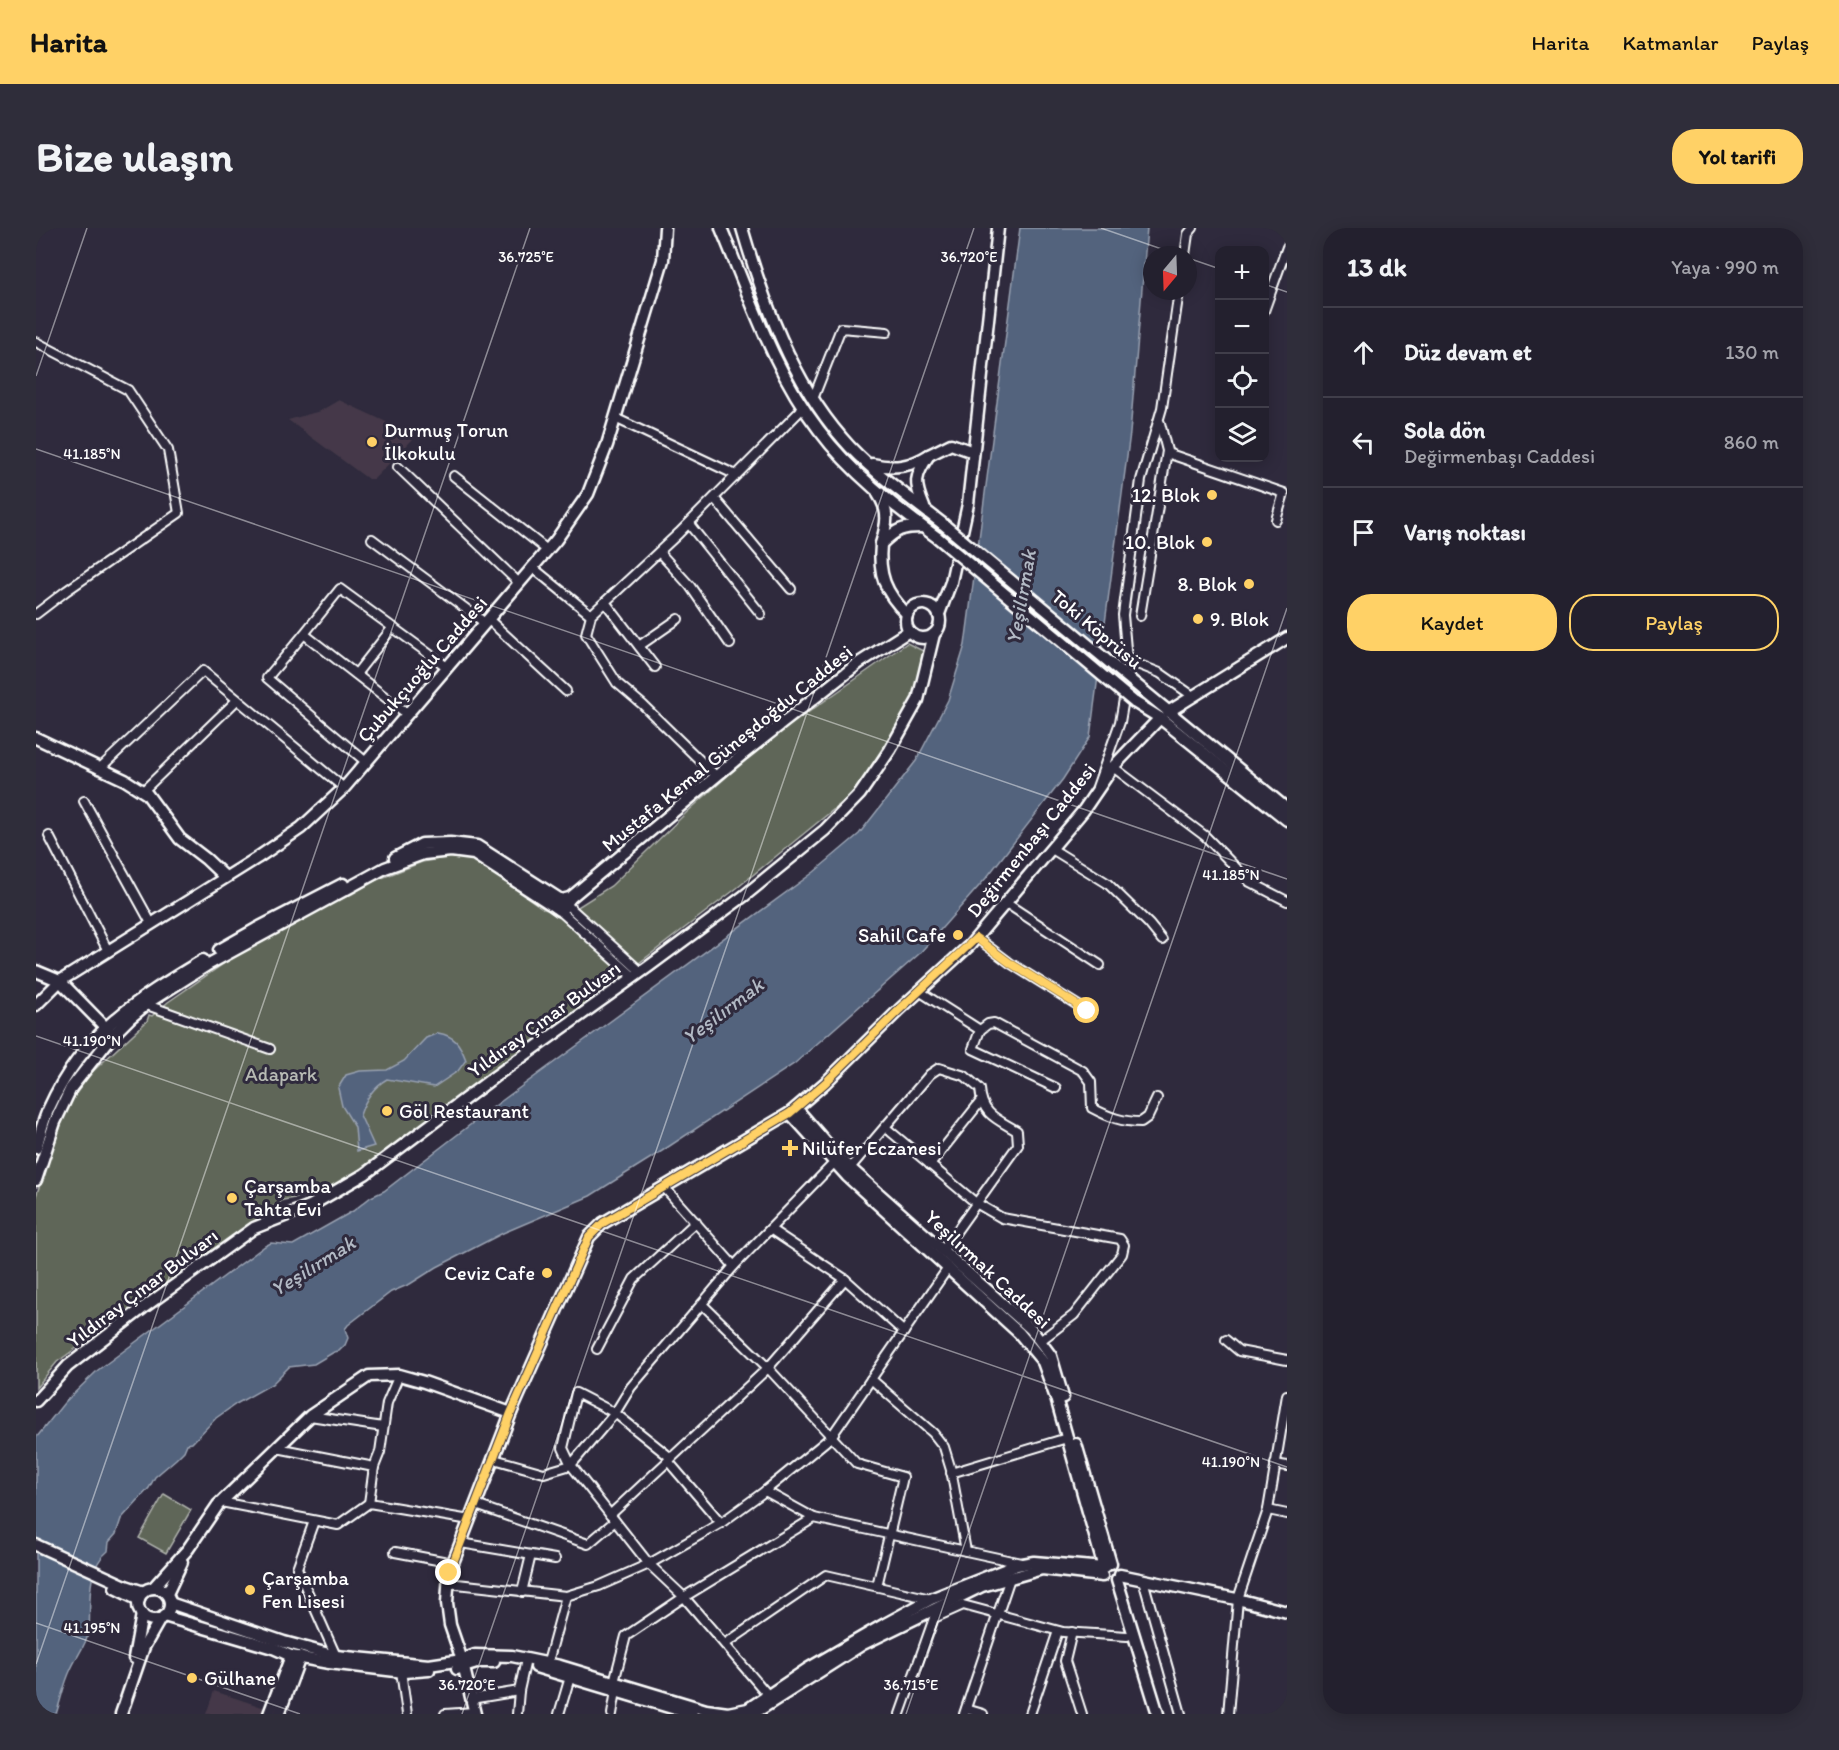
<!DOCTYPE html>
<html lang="tr">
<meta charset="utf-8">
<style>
body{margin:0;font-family:Itim,sans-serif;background:#2f2d3a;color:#f1f3f6}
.controls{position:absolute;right:18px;top:18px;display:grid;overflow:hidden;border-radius:12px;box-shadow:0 3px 15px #0003}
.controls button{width:54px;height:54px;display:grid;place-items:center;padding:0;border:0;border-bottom:2px solid #403e4a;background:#23202e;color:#f1f3f6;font:30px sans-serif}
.compass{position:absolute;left:1107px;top:18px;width:54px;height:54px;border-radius:50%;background:#23202e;box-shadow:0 3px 15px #0003;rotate:199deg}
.stop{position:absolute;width:18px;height:18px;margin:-14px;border:4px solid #ffd166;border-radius:50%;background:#fff}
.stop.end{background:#ffd166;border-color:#fff;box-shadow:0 2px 6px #0008}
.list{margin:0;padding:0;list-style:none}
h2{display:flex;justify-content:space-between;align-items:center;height:78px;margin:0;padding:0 24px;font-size:26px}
h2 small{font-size:20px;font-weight:400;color:#a3a3aa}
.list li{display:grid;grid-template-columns:39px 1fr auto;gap:18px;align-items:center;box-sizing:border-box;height:90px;padding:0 24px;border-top:2px solid #403e4a}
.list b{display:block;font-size:22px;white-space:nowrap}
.list p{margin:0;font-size:20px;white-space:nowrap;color:#a3a3aa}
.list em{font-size:20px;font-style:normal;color:#a3a3aa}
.actions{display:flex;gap:12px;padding:18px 24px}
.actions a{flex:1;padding:14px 0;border:2px solid #ffd166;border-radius:24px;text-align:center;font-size:21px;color:#ffd166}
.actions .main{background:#ffd166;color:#111}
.icon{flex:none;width:33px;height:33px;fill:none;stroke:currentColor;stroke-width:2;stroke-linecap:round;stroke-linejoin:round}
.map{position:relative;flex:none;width:1251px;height:1486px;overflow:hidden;border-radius:24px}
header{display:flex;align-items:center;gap:36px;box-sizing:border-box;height:84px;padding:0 30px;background:#ffd166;color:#111}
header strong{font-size:28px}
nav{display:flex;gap:33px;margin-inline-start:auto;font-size:21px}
.intro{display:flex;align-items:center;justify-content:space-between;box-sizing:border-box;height:144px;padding:0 36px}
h1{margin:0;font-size:42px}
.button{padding:15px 27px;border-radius:24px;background:#ffd166;color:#111;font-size:21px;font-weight:700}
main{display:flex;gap:36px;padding:0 36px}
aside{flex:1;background:#23202e;border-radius:24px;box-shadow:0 3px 15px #0003}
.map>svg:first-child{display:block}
.built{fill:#443948}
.green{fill:#5f6659;stroke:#afb2ac;stroke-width:1.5}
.water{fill:#53637d;stroke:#98a1b1;stroke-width:1.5}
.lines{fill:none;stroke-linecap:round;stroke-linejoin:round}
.street-casing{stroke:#fff;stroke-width:12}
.secondary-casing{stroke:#fff;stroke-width:15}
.street{stroke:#2f2a3d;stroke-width:8}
.secondary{stroke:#2f2a3d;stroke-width:10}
.secondary-bridge-casing{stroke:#fff;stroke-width:15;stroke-linecap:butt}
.secondary-bridge{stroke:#2f2a3d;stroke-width:10}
.route{stroke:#ffd166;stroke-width:8}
.ticks{fill:none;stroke:#fff;stroke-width:1.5;stroke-opacity:0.45}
.poi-dot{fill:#ffd166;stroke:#2f2a3d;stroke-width:2}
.labels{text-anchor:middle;stroke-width:6;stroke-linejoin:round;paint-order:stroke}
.poi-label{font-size:20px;fill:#fff;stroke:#2f2a3d;text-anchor:start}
.street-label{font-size:20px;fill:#fff;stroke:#2f2a3d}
.park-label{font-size:20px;fill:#b7bab4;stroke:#2f2a3d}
.water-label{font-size:21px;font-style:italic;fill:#b2b9c4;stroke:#2f2a3d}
.ticks-label{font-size:15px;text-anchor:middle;fill:#fff;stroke:#2f2a3d;stroke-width:6;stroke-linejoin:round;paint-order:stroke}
</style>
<header>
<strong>Harita</strong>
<nav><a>Harita</a><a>Katmanlar</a><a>Paylaş</a></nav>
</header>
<div class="intro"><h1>Bize ulaşın</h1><a class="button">Yol tarifi</a></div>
<main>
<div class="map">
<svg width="1251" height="1486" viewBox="0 0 1251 1486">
<rect width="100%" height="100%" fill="#2f2a3d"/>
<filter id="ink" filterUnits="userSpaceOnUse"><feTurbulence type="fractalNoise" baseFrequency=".0167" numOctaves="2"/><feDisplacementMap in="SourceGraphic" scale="12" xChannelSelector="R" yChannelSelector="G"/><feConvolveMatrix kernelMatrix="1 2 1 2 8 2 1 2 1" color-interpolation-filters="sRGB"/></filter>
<g filter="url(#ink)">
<!-- built -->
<g class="built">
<polygon points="303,172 376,206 378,210 338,251 332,251 252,192 284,183"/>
<polygon points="178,1463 229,1480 227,1486 170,1486"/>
</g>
<!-- green -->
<g class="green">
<polygon points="871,415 887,423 878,470 819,564 701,660 509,807 292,964 247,972 21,1134 0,1160 0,968 32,877 54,846 111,793 113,787 116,788 132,774 235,703 316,666 338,653 386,634 414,629 438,632 508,681 520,684 534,684 575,658 650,585 726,517"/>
<polygon points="128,1266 155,1282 130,1325 103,1310"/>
</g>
<!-- water -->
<g class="water">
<path d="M984,0h127l-17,205 -40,304 -27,42 -76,98 -68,77 -125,110 -132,87 -72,45 -87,37 -66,34 -27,17 -19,8 -43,33 -3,4 3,9 -3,7 -6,6 -5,1 -20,12 -25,3 -17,17 -36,20 -20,14 -24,25 -5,1 -3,7 -8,8 -21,18 -6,11 -28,31 -5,15 -7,8 -1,9c-23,18 -17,55 -19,80 -2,13 -13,26 -18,38 -7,14 -10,31 -15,45h-20v-276l28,-35 34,-33 167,-124 6,-3 22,2 60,-34 18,-14 13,-6 108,-83 322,-236 45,-38 57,-73 32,-61 17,-55z"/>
<path d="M402,805c17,3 22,11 28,27l-8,11 -24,16 -47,-8c-14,8 -22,21 -27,36l14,31 -17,5 -2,-24 -13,-21 -4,-18 8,-13 14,-4 27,-1 17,-9 22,-23z"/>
</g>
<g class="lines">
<!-- street casing -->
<g class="street-casing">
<g id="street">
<polyline points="1149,27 1152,6 1157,0"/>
<polyline points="1228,83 1251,19"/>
<polyline points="0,114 92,162 132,222 143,285 30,363 0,386"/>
<polyline points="777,171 805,100 851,104"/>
<polyline points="579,190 700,247"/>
<polyline points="1131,225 1248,265 1240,292"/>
<polyline points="362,239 483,355"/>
<polyline points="418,248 511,322"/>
<polyline points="678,270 755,361"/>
<polyline points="653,296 725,386"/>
<polyline points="336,311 449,395"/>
<polyline points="623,324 654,358 694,416"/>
<polyline points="496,339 555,387"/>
<polyline points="569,374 619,439"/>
<polyline points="1104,388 1131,223 1124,195"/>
<polyline points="452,391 530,463"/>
<polyline points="268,406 304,361 411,439"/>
<polyline points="603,418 642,391"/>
<polyline points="1091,432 1124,445 1157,468"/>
<polyline points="320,446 357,399"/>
<polyline points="330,534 231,450 268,406 371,486"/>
<polyline points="1077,539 1169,608 1214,654 1251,673"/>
<polyline points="63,541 167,443 308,560"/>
<polyline points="680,548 607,477 581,455 550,406 555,387 643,305 767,180"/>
<polyline points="1061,559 1084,494 1088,471 1091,432 1087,387 1105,252 1126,180 1143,63"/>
<polyline points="107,563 201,472"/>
<polyline points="48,573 115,695"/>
<polyline points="13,608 72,723"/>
<polyline points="1016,621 1071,655 1113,696 1126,712"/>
<polyline points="970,675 1064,737"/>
<polyline points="530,676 605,744"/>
<polyline points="523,682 598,749"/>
<polyline points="941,710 974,735 1051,783"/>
<polyline points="883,763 944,802 937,821 1020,860"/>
<polyline points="111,777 234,821"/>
<path d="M944,802l8,-6 6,-1 89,48 8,11 1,26c17,9 30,14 49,14l7,-5 9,-19"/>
<polyline points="849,899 940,975 966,990 1084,1011 1088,1017 1086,1026 1038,1087 1004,1113"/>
<polyline points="894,937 945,873"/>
<path d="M814,940l80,-94 9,-6 26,8 15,13c2,26 17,30 37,42l1,14 -75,105"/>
<polyline points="628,959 698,1038"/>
<polyline points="734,1001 809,1051 868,1104"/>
<polyline points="666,1076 732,1140 821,1236 867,1249 841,1358"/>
<polyline points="1190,1112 1203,1123 1251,1132"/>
<polyline points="561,1121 598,1051 660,994"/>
<polyline points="835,1151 897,1205 908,1219 915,1242 930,1323"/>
<polyline points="274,1188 347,1199"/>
<polyline points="241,1220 338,1239"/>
<polyline points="635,1230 579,1185 540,1165 527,1220 535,1237 613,1336 648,1369 732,1467"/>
<polyline points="458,1231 508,1245 535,1237 579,1185 595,1159 698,1038 799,934"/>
<polyline points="632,1233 685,1295"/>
<polyline points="1239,1236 1251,1238"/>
<polyline points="915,1245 1031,1210"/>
<polyline points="729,1263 778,1290"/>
<polyline points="185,1274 302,1297 333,1275 434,1292"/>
<polyline points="333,1275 338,1239 344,1224 351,1175 363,1147"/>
<polyline points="440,1277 552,1316 579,1293"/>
<polyline points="1232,1282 1251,1286"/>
<polyline points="574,1287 732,1140 809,1051"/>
<polyline points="278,1293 261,1340 300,1428"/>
<polyline points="425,1315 519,1331"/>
<polyline points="359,1324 417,1335"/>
<polyline points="1107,1352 1145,1486"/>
<polyline points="412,1355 530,1368 563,1358 613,1336 685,1295 729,1263 795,1209 912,1040"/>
<polyline points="486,1364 495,1327"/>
<polyline points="1036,1404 1029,1433 1046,1486"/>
<polyline points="689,1416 790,1347 895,1371"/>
<polyline points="512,1434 530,1368"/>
<polyline points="365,1443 371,1486"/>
<polyline points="578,1454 590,1408 648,1369 778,1290 985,1335"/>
<polyline points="435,1471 483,1463"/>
<polyline points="930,1481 947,1486"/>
<polyline points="409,1486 438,1484"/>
<polyline points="481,1486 483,1463 489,1436"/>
<polyline points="523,1486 534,1449"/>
<polyline points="576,1486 580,1463"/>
<polyline points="864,1486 898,1390 927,1377 1027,1404 1091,1408"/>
<polyline points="928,1486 974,1350"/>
<polyline points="994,1486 1022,1403"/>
<polyline points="1192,1486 1202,1371 1232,1282 1251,1167"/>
</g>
</g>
<!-- secondary casing -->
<g class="secondary-casing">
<g id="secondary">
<path d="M685,0c29,69 52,142 98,202 31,42 76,77 119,108"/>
<path d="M706,0c21,72 50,153 100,210 26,31 68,60 101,86"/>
<polyline points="893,227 915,216 937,224"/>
<path d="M836,236c22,5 38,3 57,-9 -15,22 -15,28 -5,52"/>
<path d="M842,266c12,18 9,30 3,50 16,-15 20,-17 41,-17"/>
<path d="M845,316c-3,30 4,49 26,70"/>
<circle cx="887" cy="393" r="17"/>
<polyline points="903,386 915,354 932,276 962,0"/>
<polyline points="1109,464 1251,581"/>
<polyline points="1098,474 1124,490 1251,592"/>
<polyline points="1132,484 1251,410"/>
<polyline points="0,510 89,552 111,566 144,611 170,631 189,649"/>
<polyline points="359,630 386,616 414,615 441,618 525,672 534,670"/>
<polyline points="521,674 519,679 523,682 528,679 534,670 707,526 823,435 873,403"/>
<polyline points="183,722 220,701 307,656"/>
<polyline points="0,743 24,753 73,803"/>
<polyline points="0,777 24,753 221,630 265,600 308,560 520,312 552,266 571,217 627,32 629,0"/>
<polyline points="760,880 805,932 995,1101 1015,1128 1027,1169"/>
<path d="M0,920c4,-13 7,-28 13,-40 34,-75 87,-108 154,-148"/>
<polyline points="0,952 19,894 35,860 77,807 94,790 116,772 173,736 349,640 387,626 415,623 438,626 519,679"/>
<polyline points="0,1173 32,1138 107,1080 218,1000 274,978 329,946 458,849 612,739 708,668 789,602 824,566 854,522 882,472 898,406"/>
<polyline points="1040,1216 1075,1336"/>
<polyline points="0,1317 90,1358 108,1364"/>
<polyline points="1084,1347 1205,1372 1251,1384"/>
<polyline points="1081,1352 1122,1486"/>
<polyline points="79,1360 103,1372"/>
<polyline points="117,1360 152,1321 182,1277 274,1188 333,1148 363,1147 388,1154 475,1185"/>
<circle cx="118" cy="1376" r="16"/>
<polyline points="131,1366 146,1334"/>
<polyline points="134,1375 248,1414 300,1428 393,1437 426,1432 439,1427 476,1428 524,1438 670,1482 692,1485 712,1481 773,1440 849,1396 895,1371 981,1337 998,1334 1068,1340 1020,1170 1007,1134 983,1105 811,948 754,885"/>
<polyline points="128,1388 237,1420 255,1428 293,1435 368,1444 393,1442"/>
<polyline points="98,1430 106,1386"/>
<polyline points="500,1439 656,1486"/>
<polyline points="421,1441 444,1434 458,1434"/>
<polyline points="85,1486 108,1419 124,1391"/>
<polyline points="233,1486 255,1428"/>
<polyline points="243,1486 264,1429"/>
<polyline points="439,1486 426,1432 414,1397 411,1375 413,1345 475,1185 553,1009 567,995 754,885 789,855 863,782 934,717 1047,583 1077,539 1124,490"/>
<polyline points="717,1486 827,1416 946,1358 1006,1341 1066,1348"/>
</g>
</g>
<!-- street -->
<use href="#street" class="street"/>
<!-- secondary -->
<use href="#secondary" class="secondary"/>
<!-- secondary-bridge casing -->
<g class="secondary-bridge-casing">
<g id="secondary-bridge">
<polyline points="907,296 1109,464"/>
<polyline points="902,310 1098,474"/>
</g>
</g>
<!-- secondary-bridge -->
<use href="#secondary-bridge" class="secondary-bridge"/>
</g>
</g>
<g class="lines" filter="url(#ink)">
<!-- route -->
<polyline class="route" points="413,1345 475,1185 553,1009 567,995 754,885 789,855 863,782 940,710 974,735 1051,783"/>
</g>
<!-- ticks -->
<path class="ticks" d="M1065,0l78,27M1152,30l32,11M1228,56l23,8M0,148l51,-148M0,221l1251,430M0,808l1251,431M0,1395l264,91M0,1436l494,-1436M426,1486l512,-1486M870,1486l381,-1106"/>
<!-- markers -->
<g class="poi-dot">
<circle cx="336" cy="214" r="6"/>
<circle cx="1176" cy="267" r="6"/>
<circle cx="1171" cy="314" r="6"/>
<circle cx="1213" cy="356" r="6"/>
<circle cx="1162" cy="391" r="6"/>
<circle cx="922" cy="707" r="6"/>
<circle cx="351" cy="883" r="6"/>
<path d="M751 911h6v6h6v6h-6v6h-6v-6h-6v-6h6z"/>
<circle cx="196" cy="970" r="6"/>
<circle cx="511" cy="1045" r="6"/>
<circle cx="214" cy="1362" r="6"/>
<circle cx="156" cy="1450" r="6"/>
</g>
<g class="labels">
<!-- poi labels -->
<g class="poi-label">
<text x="348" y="209">Durmuş Torun<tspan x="348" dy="23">İlkokulu</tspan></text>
<text x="1164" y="274" text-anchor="end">12. Blok</text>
<text x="1159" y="321" text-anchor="end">10. Blok</text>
<text x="1201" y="363" text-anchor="end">8. Blok</text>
<text x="1174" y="398">9. Blok</text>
<text x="910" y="714" text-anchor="end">Sahil Cafe</text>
<text x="363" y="890">Göl Restaurant</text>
<text x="766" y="927">Nilüfer Eczanesi</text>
<text x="208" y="965">Çarşamba<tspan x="208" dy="23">Tahta Evi</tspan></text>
<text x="499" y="1052" text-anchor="end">Ceviz Cafe</text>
<text x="226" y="1357">Çarşamba<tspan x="226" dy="23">Fen Lisesi</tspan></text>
<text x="168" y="1457">Gülhane</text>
</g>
<!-- street labels -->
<g class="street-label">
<text transform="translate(1061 401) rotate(40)" y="7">Toki Köprüsü</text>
<text transform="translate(386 441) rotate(-49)" y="7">Çubukçuoğlu Caddesi</text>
<text transform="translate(691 520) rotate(-39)" y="7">Mustafa Kemal Güneşdoğdu Caddesi</text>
<text transform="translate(995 612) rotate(-51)" y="7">Değirmenbaşı Caddesi</text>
<text transform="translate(508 791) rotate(-36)" y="7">Yıldıray Çınar Bulvarı</text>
<text transform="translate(952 1041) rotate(43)" y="7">Yeşilırmak Caddesi</text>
<text transform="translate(106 1060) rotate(-37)" y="7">Yıldıray Çınar Bulvarı</text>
</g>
<!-- park labels -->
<g class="park-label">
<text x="245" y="853">Adapark</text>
</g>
<!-- water labels -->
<g class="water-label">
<text transform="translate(985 369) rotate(-80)" y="7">Yeşilırmak</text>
<text transform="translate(687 783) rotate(-37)" y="7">Yeşilırmak</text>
<text transform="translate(277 1038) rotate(-32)" y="7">Yeşilırmak</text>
</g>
</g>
<g class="ticks-label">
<text x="490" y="34">36.725°E</text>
<text x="933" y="34">36.720°E</text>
<text x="56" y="231">41.185°N</text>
<text x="1195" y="652">41.185°N</text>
<text x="56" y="818">41.190°N</text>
<text x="1195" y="1239">41.190°N</text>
<text x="56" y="1405">41.195°N</text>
<text x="431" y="1462">36.720°E</text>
<text x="875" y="1462">36.715°E</text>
</g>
</svg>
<div class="controls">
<button>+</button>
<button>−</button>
<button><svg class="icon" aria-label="locate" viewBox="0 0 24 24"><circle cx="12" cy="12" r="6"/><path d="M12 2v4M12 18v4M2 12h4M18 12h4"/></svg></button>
<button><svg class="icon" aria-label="layers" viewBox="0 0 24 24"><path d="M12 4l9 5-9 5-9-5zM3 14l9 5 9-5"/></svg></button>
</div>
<svg class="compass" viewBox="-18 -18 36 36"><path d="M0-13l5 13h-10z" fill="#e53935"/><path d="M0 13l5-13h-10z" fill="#a3a3aa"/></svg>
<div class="stop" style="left:1051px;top:783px"></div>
<div class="stop end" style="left:413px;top:1345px"></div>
</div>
<aside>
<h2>13 dk<small>Yaya · 990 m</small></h2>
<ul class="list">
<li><svg class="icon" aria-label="ahead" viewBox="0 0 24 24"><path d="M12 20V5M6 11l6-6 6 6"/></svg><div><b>Düz devam et</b></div><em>130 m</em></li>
<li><svg class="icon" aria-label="left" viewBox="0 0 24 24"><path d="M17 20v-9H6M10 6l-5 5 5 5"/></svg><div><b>Sola dön</b><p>Değirmenbaşı Caddesi</p></div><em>860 m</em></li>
<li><svg class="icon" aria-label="arrive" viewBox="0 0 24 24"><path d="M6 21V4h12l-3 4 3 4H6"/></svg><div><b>Varış noktası</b></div></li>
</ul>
<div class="actions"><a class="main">Kaydet</a><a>Paylaş</a></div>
</aside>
</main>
